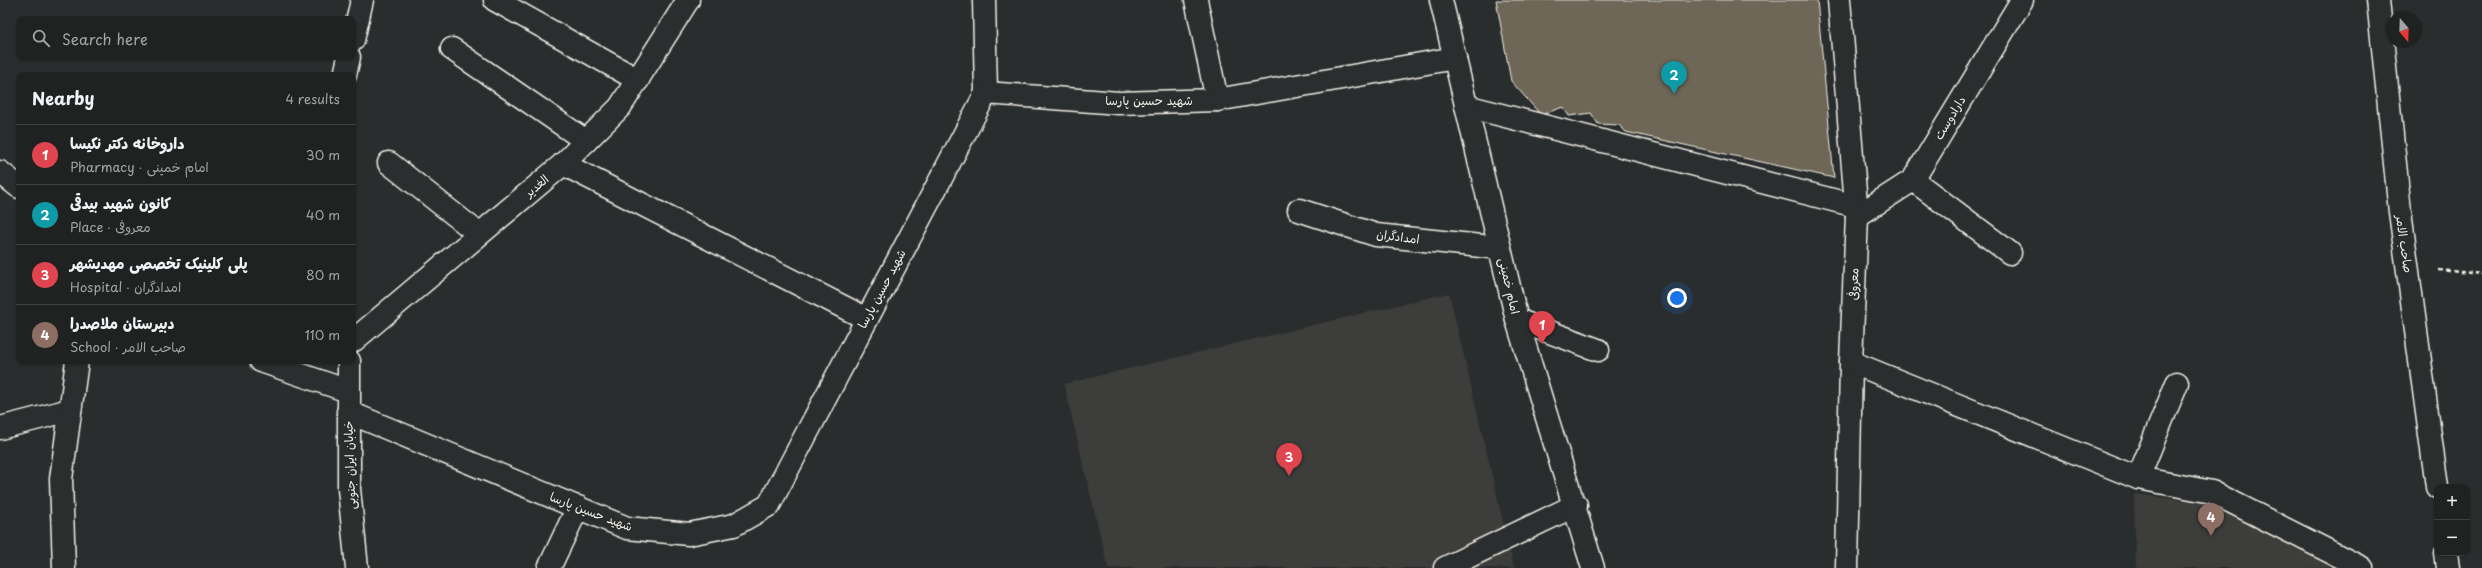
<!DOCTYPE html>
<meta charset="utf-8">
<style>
body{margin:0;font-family:"Playpen Sans","Playpen Sans Arabic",sans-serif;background:#282a2a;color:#f1f3f6}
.controls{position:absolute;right:12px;bottom:12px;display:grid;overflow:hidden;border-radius:8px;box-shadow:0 1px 3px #0004}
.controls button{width:36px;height:36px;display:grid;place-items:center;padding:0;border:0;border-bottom:1px solid #3d3f40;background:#202222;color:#f1f3f6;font:20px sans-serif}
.compass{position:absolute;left:2386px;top:12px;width:36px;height:36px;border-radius:50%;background:#202222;box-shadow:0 1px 3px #0004;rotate:161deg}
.you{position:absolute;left:1677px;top:298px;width:14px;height:14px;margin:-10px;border:3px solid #fff;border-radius:50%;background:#1a73e8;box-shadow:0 0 0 6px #1a73e833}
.badge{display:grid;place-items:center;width:26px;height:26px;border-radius:50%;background:#0b8043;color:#fff;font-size:13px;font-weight:700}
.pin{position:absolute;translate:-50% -33px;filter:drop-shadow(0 1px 2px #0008)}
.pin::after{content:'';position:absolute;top:21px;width:14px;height:12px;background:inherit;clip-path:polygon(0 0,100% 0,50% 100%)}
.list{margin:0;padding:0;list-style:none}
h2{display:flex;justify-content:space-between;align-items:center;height:52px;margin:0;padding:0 16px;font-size:17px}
h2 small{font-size:13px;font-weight:400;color:#a2a4a5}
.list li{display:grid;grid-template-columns:26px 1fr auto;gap:12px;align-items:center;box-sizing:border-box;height:60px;padding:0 16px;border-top:1px solid #3d3f40}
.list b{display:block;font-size:15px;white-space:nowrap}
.list p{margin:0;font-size:13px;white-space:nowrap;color:#a2a4a5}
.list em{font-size:13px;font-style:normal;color:#a2a4a5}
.icon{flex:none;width:22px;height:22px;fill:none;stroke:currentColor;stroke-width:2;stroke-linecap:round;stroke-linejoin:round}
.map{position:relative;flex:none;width:2482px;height:568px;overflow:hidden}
.search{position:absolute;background:#202222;box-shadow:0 1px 3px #0004;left:16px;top:16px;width:340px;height:44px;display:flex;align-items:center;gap:10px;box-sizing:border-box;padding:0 14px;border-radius:8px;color:#a2a4a5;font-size:15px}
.panel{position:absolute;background:#202222;box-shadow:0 1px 3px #0004;left:16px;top:72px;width:340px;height:292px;border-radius:8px}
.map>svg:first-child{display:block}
.built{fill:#3e3e3a}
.building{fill:#6e6656;stroke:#f4f1e8}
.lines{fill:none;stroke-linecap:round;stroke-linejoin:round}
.street-casing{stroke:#f4f1e8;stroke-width:25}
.secondary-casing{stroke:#f4f1e8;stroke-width:25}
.path{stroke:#f4f1e8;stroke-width:2.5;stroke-dasharray:4 3;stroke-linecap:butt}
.street{stroke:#2a2d2e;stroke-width:22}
.secondary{stroke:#2a2d2e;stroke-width:22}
.labels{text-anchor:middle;stroke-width:3.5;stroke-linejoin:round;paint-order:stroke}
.street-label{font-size:12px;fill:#f4f1e8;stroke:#2a2d2e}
</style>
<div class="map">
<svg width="2482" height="568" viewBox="0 0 2482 568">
<rect width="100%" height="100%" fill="#2a2d2e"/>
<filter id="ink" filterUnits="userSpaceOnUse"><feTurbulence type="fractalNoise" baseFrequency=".025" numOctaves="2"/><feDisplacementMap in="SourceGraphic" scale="8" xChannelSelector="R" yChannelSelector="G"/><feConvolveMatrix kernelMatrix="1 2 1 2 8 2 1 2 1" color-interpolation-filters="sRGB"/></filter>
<g filter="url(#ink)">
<!-- built -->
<g class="built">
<polygon points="1449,293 1514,568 1108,568 1064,384"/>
<polygon points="2134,494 2220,505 2352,568 2136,568"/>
</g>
<!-- building -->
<polygon class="building" points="1496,0 1817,0 1834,178 1626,132 1619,125 1598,124 1591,113 1569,116 1563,107 1541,115 1511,81"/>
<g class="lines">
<!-- street casing -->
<g class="street-casing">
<g id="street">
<polyline points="495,0 638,80"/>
<polyline points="984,0 986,93"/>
<polyline points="1196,0 1217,100"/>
<polyline points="1839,0 1857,216 1851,362 1847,568"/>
<polyline points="2378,0 2400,212 2437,487"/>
<polyline points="353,40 362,0"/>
<polyline points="452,49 586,141"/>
<polyline points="345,75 349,57"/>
<polyline points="1466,106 1856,206"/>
<polyline points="389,163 479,234"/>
<polyline points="563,164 867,319"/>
<polyline points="0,172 19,187"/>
<polyline points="1913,180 2010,253"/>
<polyline points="1299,210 1376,235 1500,248"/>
<polyline points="1857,216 1913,180 2022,0"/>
<polyline points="1517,320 1598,350"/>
<polyline points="353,341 563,164 620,107 688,0"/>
<polyline points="261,361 348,391"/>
<polyline points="349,361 349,489 357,568"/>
<polyline points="1851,362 2138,478 2212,492 2362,568"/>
<polyline points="348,412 627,528 689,534 734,525 769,505 986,93 1119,103 1217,100 1455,58"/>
<polyline points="0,428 70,410"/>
<polyline points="2138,478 2177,383"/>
<polyline points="2446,553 2448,568"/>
<polyline points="64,568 61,479 77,361"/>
<polyline points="549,568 578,507"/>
<polyline points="1445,568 1576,505"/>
</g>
</g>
<!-- secondary casing -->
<g class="secondary-casing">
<polyline id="secondary" points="1441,0 1517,320 1593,568"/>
</g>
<!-- path -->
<polyline class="path" points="2439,270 2482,274"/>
<!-- street -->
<use href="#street" class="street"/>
<!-- secondary -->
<use href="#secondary" class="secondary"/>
</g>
</g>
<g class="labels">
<!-- street labels -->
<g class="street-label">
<text x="1149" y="105">شهید حسین پارسا</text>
<text transform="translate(1950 118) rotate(-59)" y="4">دارادوست</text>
<text transform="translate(537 186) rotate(-40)" y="4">الغدیر</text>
<text transform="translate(1398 237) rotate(7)" y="4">امدادگران</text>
<text transform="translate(2404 244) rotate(82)" y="4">صاحب الامر</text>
<text transform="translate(1854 284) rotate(-88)" y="4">معروفی</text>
<text transform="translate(1509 286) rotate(77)" y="4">امام خمینی</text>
<text transform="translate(882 289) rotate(-62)" y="4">شهید حسین پارسا</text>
<text transform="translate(350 465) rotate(-92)" y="4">خیابان ایران جنوبی</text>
<text transform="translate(591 512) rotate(21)" y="4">شهید حسین پارسا</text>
</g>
</g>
</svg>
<div class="controls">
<button>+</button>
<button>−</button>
</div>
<svg class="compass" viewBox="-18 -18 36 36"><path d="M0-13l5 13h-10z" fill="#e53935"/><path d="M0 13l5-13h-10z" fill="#a2a4a5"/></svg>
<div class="you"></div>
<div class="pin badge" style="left:1542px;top:344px;background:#e0444e">1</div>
<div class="pin badge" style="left:1674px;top:94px;background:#0f9aa8">2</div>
<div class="pin badge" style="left:1289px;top:476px;background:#e0444e">3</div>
<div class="pin badge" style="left:2211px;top:536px;background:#8d6e63">4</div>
<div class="search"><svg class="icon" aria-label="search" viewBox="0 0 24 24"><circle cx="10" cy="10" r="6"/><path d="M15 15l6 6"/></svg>Search here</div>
<section class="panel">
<h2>Nearby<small>4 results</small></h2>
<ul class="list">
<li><span class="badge" style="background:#e0444e">1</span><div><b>داروخانه دکتر نکیسا</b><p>Pharmacy · امام خمینی</p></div><em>30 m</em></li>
<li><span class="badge" style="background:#0f9aa8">2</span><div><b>کانون شهید بیدقی</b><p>Place · معروفی</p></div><em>40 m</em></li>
<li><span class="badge" style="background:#e0444e">3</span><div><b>پلی کلینیک تخصصی مهدیشهر</b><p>Hospital · امدادگران</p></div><em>80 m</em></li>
<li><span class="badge" style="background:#8d6e63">4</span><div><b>دبیرستان ملاصدرا</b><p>School · صاحب الامر</p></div><em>110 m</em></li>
</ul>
</section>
</div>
